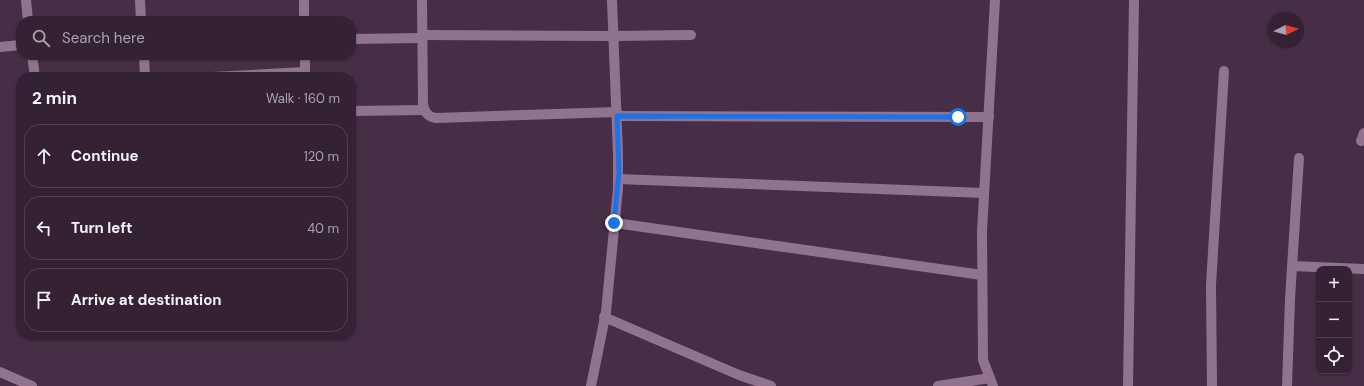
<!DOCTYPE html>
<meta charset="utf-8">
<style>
body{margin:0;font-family:"DM Sans",sans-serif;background:#3f2f40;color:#f1f3f6}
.controls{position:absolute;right:12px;bottom:12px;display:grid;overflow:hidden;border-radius:8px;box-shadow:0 1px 3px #0004}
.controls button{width:36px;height:36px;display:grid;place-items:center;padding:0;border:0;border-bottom:1px solid #4e3f4f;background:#342234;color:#f1f3f6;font:20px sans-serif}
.compass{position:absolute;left:1268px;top:12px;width:36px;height:36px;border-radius:50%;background:#342234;box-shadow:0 1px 3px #0004;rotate:84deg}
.stop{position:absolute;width:12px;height:12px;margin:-9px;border:3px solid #1a73e8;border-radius:50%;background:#fff}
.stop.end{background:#1a73e8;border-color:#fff;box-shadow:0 1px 4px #0008}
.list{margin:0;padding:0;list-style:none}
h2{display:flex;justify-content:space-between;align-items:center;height:52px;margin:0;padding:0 16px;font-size:17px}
h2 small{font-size:13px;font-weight:400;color:#a9a4ac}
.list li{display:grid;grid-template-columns:26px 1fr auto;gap:12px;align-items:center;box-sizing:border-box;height:64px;margin:0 8px 8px;padding:0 8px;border:1px solid #4e3f4f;border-radius:16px}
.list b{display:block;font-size:15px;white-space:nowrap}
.list em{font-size:13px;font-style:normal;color:#a9a4ac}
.icon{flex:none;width:22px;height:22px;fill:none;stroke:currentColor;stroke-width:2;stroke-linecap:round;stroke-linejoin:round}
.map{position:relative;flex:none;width:1364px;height:386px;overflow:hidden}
.search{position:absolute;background:#342234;box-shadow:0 1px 3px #0004;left:16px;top:16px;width:340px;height:44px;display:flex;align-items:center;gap:10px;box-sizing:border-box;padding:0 14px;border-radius:16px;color:#a9a4ac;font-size:15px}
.panel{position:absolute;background:#342234;box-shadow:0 1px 3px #0004;left:16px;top:72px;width:340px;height:268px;border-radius:16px}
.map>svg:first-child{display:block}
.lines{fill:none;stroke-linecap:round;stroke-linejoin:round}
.minor{stroke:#90748f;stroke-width:10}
.route{stroke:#1a73e8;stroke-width:5}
</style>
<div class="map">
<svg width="1364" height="386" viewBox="0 0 1364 386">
<rect width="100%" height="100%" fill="#462e46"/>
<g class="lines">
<!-- minor -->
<g class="minor">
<polyline points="26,0 28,21"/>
<polyline points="140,0 141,21"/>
<polyline points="304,0 304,21"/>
<path d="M422,0l1,104c1,8 5,13 13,14l181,-6"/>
<polyline points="422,35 614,36 691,35"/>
<polyline points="351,39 422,38"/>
<polyline points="0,47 21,45"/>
<polyline points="32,55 35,77"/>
<polyline points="144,55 145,77"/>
<polyline points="305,55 305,77"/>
<polyline points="212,77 305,72"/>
<polyline points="351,111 424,110"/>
<polyline points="617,116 989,117"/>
<polyline points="1361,141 1364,133"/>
<polyline points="618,179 984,193"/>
<polyline points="615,223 982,275"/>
<polyline points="1292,266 1364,269"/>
<polyline points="604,317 739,375 771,386"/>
<polyline points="0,372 32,386"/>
<polyline points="591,386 606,312 618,188 618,155 612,0"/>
<polyline points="938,386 990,378"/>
<polyline points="993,386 983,360 982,231 995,0"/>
<polyline points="1128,386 1134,0"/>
<polyline points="1212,386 1211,285 1224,71"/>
<polyline points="1287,386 1290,299 1299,158"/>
</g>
</g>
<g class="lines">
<!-- route -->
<polyline class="route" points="614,223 619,172 617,116 958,117"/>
</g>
</svg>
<div class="controls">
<button>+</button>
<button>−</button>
<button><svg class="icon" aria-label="locate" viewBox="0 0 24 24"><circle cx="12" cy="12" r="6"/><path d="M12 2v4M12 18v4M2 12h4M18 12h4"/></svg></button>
</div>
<svg class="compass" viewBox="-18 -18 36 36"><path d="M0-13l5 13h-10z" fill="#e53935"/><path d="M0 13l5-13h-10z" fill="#a9a4ac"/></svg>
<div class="stop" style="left:958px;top:117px"></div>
<div class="stop end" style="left:614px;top:223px"></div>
<div class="search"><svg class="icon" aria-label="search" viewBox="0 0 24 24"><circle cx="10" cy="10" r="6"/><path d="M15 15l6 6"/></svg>Search here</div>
<section class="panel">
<h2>2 min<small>Walk · 160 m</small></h2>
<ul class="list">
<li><svg class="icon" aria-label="ahead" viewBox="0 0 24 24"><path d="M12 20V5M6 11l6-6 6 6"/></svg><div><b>Continue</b></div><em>120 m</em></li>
<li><svg class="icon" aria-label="left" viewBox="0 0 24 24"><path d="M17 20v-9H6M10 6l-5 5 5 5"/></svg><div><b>Turn left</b></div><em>40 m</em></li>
<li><svg class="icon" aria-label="arrive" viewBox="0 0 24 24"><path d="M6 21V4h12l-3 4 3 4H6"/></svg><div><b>Arrive at destination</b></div></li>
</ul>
</section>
</div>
